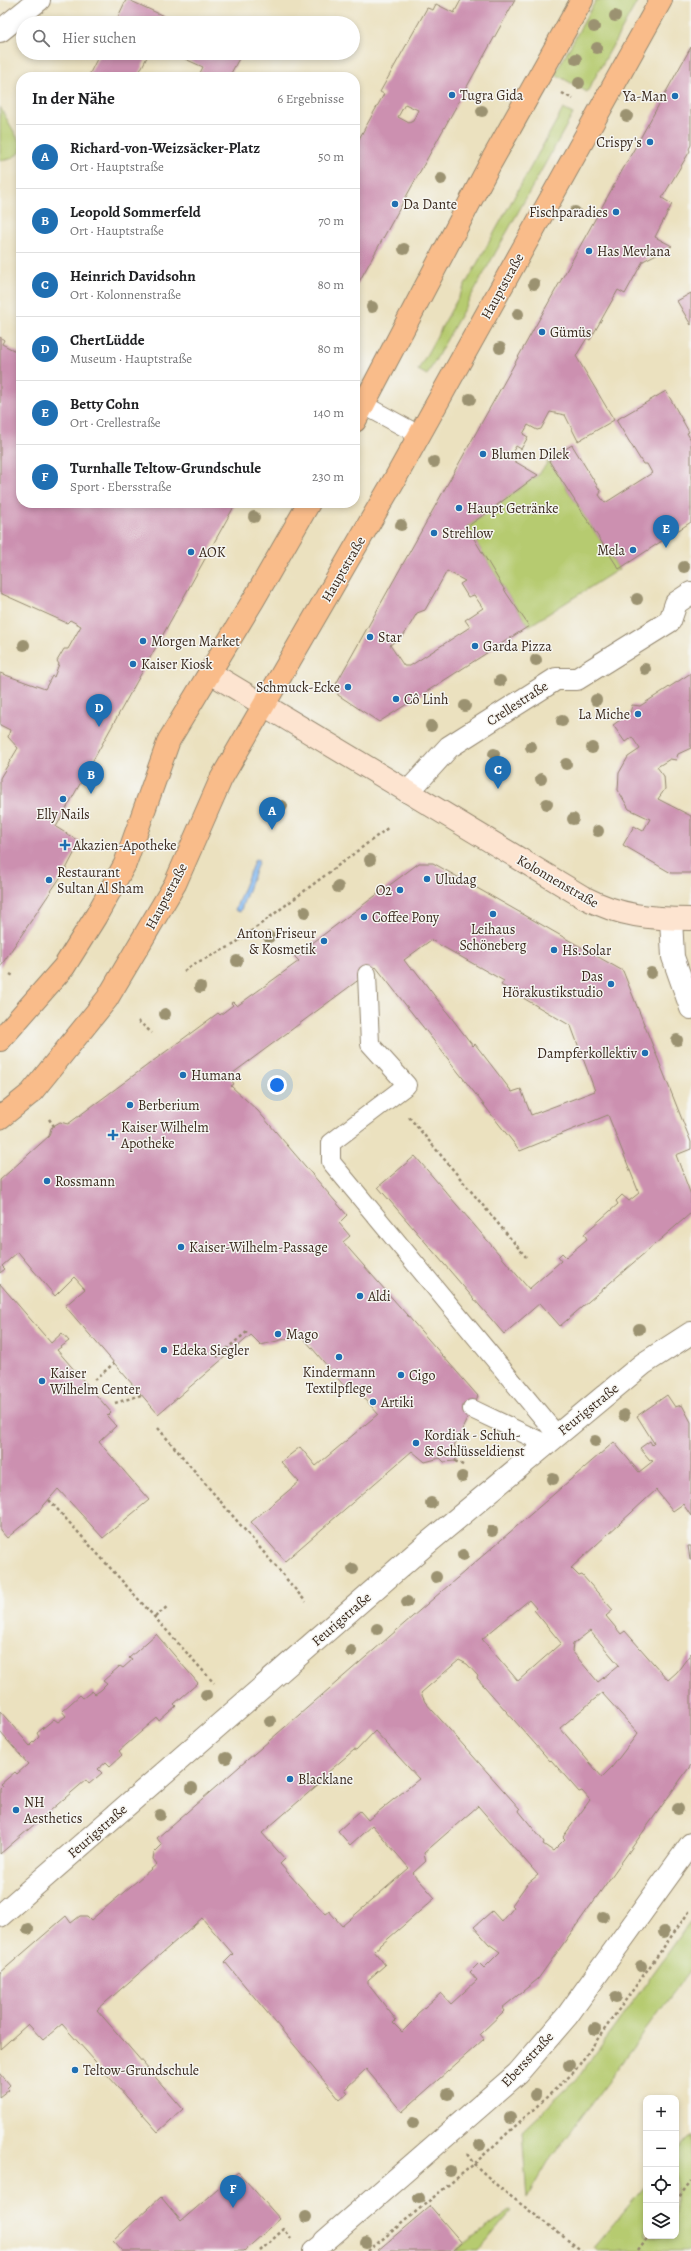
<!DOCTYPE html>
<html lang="de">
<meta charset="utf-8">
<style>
body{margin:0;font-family:Alegreya,serif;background:#f6f6f6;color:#202124}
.controls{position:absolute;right:12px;bottom:12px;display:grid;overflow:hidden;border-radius:8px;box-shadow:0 2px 6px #0003}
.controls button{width:36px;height:36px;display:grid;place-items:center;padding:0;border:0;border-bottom:1px solid #e0e0e0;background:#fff;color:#202124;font:20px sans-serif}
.you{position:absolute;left:277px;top:1085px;width:14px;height:14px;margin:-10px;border:3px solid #fff;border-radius:50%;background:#1a73e8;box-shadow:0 0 0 6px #1a73e833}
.badge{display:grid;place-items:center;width:26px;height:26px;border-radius:50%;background:#1f6fb2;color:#fff;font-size:13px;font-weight:700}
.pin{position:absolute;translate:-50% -33px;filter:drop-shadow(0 1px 2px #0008)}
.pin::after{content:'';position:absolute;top:21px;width:14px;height:12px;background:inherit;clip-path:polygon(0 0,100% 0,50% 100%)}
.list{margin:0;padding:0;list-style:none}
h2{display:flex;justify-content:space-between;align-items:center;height:52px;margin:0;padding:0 16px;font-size:17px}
h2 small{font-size:13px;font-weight:400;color:#757577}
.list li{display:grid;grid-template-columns:26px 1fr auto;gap:12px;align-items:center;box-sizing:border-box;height:64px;padding:0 16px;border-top:1px solid #e0e0e0}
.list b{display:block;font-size:15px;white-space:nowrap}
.list p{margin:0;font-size:13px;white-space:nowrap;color:#757577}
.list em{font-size:13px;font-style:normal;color:#757577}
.icon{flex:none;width:22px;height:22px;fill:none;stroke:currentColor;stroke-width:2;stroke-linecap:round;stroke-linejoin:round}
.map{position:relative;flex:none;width:691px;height:2251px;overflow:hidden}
.search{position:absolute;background:#fff;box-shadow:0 2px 6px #0003;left:16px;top:16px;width:344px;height:44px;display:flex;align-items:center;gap:10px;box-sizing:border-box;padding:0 14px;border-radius:22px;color:#757577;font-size:15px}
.panel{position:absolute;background:#fff;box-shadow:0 2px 6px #0003;left:16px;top:72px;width:344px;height:436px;border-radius:16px}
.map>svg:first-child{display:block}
.green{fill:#b6cb6f;stroke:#787a46}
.water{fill:#85bbf4;stroke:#607289}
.building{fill:#cc90b0;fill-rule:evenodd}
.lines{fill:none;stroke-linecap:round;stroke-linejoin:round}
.lane-casing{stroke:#93866e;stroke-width:20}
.street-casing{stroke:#93866e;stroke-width:24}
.secondary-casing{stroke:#93866e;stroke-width:24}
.primary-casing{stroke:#93866e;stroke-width:24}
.path{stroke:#93866e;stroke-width:2.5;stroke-dasharray:3 3;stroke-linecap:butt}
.lane{stroke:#fff;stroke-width:18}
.street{stroke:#fff;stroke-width:22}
.secondary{stroke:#fde4d0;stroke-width:22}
.primary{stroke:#f9bc8a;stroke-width:22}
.tree{fill:#9b9271}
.poi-dot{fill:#1f6fb2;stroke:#f6f6f2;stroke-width:1.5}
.labels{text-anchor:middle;stroke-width:3;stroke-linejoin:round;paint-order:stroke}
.poi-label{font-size:14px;fill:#3b2a1e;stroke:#f6f6f2;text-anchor:start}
.street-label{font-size:14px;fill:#3b2a1e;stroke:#f6f6f2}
</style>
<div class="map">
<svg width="691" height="2251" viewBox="0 0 691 2251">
<rect width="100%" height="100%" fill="#f6f6f2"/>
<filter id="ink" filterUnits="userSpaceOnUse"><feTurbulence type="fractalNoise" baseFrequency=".025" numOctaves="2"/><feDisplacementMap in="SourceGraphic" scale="8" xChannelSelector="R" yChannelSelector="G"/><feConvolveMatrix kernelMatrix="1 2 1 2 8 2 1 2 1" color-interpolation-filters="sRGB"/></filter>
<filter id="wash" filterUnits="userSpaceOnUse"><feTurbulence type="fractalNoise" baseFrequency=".012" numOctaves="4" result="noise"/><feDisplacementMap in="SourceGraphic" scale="16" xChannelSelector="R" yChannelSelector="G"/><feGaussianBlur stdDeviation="0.9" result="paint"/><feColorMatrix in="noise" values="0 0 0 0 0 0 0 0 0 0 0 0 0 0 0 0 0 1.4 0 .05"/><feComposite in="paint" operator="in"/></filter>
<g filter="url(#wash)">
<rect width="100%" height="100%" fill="#ebe1bf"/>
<!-- green -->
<g class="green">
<polygon points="596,0 638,0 587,92 555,74"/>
<polygon points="0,107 21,144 21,152 10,159 0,161"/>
<polygon points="563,109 573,114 427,375 418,370"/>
<polygon points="549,461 619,569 529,626 507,594 467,527 538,475"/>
<polygon points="691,1921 691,1969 548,2162 527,2198 522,2131 577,2079"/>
<polygon points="691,2135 691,2251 597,2251 593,2248 646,2185 646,2236 676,2236 676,2152"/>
<polygon points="510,2210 512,2211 478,2251 455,2251"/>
</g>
<!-- water -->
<polygon class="water" points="255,859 259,860 240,912 235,910"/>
<g id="blocks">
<!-- building -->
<g class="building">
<polygon points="126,0 129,0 179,23 115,23"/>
<path d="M461,0h54l-160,289v-143l29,-52 -4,-2 47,-84 6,2 3,-6 18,9zM405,104l13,6 -5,11 -4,2 -11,-6z"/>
<path d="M691,47v98l-2,4 1,2 -28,47 10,6 -17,33 17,9 -29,15 -18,33 -7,-4 -28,50 -3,-2 -11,18 38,64 -36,21 -13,-26 -15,-3 -9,17 -4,1 -9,-5 -5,9 5,3 -7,12 -5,-3 -7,12 29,17 -71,52 40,67 22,32 -150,96 -41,-27 -2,-11zM447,571l18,10 -5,3 8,13 6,-2 9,13 -18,12 5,7 -60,39h-6l-14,-21 14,-10 13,-22 8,-3z"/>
<polygon points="100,53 149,53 137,77 88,77"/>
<polygon points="172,53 242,53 229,77 198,77 203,67"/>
<polygon points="691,293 691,325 677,301"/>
<polygon points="0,337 4,340 2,344 21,354 21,503 236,503 56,827 80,842 66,869 0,967 0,778 18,748 8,737 10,730 0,725 0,673 45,689 52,676 54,677 59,664 57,661 64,649 68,649 81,626 70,620 67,623 0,593"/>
<polygon points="666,391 689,432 687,433 691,440 691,522 619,569 549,461 553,456 572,445 601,492 599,495 605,503 652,473 647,464 643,464 616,420"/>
<polygon points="691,673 691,748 678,754 676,760 670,759 657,767 664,776 665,789 658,799 691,816 691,873 671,873 623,845 634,826 643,831 650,819 629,809 618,790 619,773 628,757 640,749 632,737 625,742 613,725 630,713 632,705 640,706"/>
<path d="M419,863h14l190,108 68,171v7l-15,6 15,40v18l-131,113 -20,-23 -36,31 -126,-147 37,-31 114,133 32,-28 -3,-4 4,-4 4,4 21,-18 -3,-5 34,-30 -2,-3 6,-6 7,6 10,-8 -31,-78 -88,36 -144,-184 -147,109 5,8 -3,2 27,25 89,104 -8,8 11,13 -7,6 135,154 -24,50 5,5 -4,10 -11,1 -4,-4 -15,4 -13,-11 -127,110 -34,-39 48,-40 -18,-20 19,-15 16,19 62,-52 -22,-26 -6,5 -49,-58 -40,10 -10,-10 -93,79 -93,-108 20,-17 -11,-12 -19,19 -37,-44 -16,14 3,3 -5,4v-93l49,-44 2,-8 4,-3 5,-3 8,2 150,-111 2,2 13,-10 -2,-2 2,-1 4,4 62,-45 -5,-5 4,-3 2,3 13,-10 -2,-2zM431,940l73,41 -3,4 70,41 24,65 -64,24 -10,-26 -9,3 -37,-48 -2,2 -59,-77 -4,-1 -6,-8z"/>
<polygon points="0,1284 51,1343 62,1333 69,1341 57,1350 111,1412 107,1416 116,1426 99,1442 149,1500 103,1538 58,1489 38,1512 7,1538 0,1530"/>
<path d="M667,1395l8,12 7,-2 9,17v94l-8,-12 -10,7 -17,-21 -85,78 8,8 3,-1 31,35 -7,6 15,18 4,-3 43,49 9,-8 14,-19v112l-153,214 -36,29 2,3 -24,23 4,5 -82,73 -36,-43 -21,20 3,4 -8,7 -115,-138 8,-8 -31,-36 -105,92 86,99 -25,23 -96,-108 -19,16 -15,-16 -28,25v-76l66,-57 5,7 9,-7h7l4,4 66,-56 -4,-5 1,-6 8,-8 -5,-7 457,-396 25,30 14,-11 -3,-1 -10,-12 10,-7 2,4 2,-2 -17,-27zM529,1600l7,8 -2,2 27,33 -43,38 -36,-42zM590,1631l29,34 -21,17 -26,-31 1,-7zM459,1660l8,4 11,12 -1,2 73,83 1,-1 28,32 3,-1 8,9 -27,37 2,2 -12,12 -10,-7 1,-2 -25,-31 1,-2 -95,-107 -4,-9zM602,1693l36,40 -26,34 -10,10 -42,-49zM375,1731l44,48 -51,41 -8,-9 -22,20 12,14 22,-20 37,43 -67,58 -13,-15 -4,3 -45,-50 5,-5 -23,-26 67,-58 -2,-2 27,-23 2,1zM478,1806l60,69 -11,9 -15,21 2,2 -12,15 -10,-11 -18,16 15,17 11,8 -16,16 -5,-5 -9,9 7,8 -26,24 -10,-11 -24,21 1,2 -16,16 -9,-9 3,-3 -28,-36v-4l17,-15 -11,-14 61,-53 -22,-25 13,-12 -2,-8z"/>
<polygon points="688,1546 691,1546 691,1560 690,1560"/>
<polygon points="156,1634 198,1683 174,1704 176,1706 159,1721 157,1718 119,1751 122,1755 110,1766 106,1762 98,1769 102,1773 89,1784 86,1780 0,1854 0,1789 3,1786 1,1784 15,1772 17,1774 28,1764 0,1732 0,1711 30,1746 39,1737 37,1733 54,1719 58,1722 66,1716 62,1711 80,1695 83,1698 92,1691 95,1694 101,1690 107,1684 103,1681 120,1666 123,1668 132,1660 129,1658"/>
<polygon points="0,2073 10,2085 7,2088 9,2090 0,2097"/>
<polygon points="238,2172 280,2219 244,2251 122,2251 113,2241 161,2197 181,2221"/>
<polygon points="430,2206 462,2243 453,2251 377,2251"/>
</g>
</g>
</g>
<g filter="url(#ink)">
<use href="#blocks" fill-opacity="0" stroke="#93866e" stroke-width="1"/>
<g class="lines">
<!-- lane casing -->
<g class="lane-casing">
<g id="lane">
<polyline points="364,405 419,435"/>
<polyline points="367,974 370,1044 407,1085 331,1143 331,1162 557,1435"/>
<polyline points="472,1409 546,1444"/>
<polyline points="312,2251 325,2241"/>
</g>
</g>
<!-- street casing -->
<g class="street-casing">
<g id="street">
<polyline points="0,31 39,0"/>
<polyline points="408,792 449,747 556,679 577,679 670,621 676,603 691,593"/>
<polyline points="671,919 673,957 691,1008"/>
<polyline points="0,1916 423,1547 643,1364 691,1333"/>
<polyline points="325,2241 518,2073 567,2016 691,1844"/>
</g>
</g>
<!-- secondary casing -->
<g class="secondary-casing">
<path id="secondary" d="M209,672l374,225c37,19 67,22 108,22"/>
</g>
<!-- primary casing -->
<g class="primary-casing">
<g id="primary">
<polyline points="355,421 491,162 582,0"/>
<polyline points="0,1040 64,967 96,916 125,864 169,740 254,599 309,503"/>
<polyline points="0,1118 31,1093 107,999 175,884 221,779 396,477 661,0"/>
</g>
</g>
<!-- path -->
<g class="path">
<polyline points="562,93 573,99"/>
<polyline points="184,971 194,964 233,945 389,827"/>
<polyline points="10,974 15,977"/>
<polyline points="138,1021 152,1033"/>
<polyline points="409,1117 526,1257"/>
<polyline points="49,1119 54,1126"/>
<polyline points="217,1357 248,1331"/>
<polyline points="95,1380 114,1363"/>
<polyline points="115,1403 141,1395"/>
<polyline points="158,1428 306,1602"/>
<polyline points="455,1461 465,1466"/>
<polyline points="49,1500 214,1683"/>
<polyline points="155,1617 168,1606"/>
<polyline points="467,2154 474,2164 500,2188 582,2251"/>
<polyline points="676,2201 691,2181"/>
<polyline points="260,2251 284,2229 291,2238"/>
<polyline points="368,2251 474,2164 574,2072 691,1909"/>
<polyline points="638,2251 649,2236"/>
</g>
<!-- lane -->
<use href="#lane" class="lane"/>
<!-- street -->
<use href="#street" class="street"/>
<!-- secondary -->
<use href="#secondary" class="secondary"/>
<!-- primary -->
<use href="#primary" class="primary"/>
</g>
<!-- trees -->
<g class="tree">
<circle cx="615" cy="16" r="6"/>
<circle cx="594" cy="27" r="6"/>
<circle cx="597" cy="48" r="6"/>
<circle cx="576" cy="59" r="6"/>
<circle cx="579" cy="83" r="6"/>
<circle cx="482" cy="111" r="6"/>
<circle cx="627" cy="116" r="6"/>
<circle cx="441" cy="179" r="6"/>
<circle cx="575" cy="212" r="6"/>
<circle cx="404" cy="249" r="6"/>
<circle cx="534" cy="284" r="6"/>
<circle cx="372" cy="307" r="6"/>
<circle cx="518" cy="314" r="6"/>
<circle cx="500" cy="348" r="6"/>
<circle cx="470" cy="399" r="6"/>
<circle cx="434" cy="462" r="6"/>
<circle cx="254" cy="517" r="6"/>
<circle cx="401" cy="525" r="6"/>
<circle cx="684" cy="567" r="6"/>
<circle cx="637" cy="599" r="6"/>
<circle cx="24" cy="645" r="6"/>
<circle cx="536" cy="660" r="6"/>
<circle cx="645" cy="669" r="6"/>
<circle cx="500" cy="681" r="6"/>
<circle cx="596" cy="700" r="6"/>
<circle cx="465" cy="706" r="6"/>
<circle cx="562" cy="721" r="6"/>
<circle cx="431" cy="726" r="6"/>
<circle cx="531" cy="747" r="6"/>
<circle cx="592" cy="748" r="6"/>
<circle cx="494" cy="754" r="6"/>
<circle cx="566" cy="764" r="6"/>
<circle cx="541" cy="779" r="6"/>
<circle cx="547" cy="804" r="6"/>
<circle cx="282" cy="806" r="6"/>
<circle cx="573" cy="819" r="6"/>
<circle cx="598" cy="831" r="6"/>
<circle cx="370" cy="860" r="6"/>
<circle cx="338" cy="887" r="6"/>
<circle cx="305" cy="912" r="6"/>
<circle cx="269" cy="937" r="6"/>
<circle cx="237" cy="961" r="6"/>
<circle cx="651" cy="973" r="6"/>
<circle cx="200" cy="987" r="6"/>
<circle cx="165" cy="1014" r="6"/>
<circle cx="677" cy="1040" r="6"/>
<circle cx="639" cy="1329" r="6"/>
<circle cx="624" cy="1415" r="6"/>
<circle cx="595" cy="1441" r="6"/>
<circle cx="462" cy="1477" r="6"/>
<circle cx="553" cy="1479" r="6"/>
<circle cx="431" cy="1503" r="6"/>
<circle cx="492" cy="1531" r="6"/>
<circle cx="463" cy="1555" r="6"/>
<circle cx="353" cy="1569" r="6"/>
<circle cx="436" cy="1577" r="6"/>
<circle cx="407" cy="1602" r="6"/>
<circle cx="377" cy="1629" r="6"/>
<circle cx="351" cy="1651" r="6"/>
<circle cx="206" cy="1695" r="6"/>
<circle cx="270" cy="1721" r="6"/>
<circle cx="226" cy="1758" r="6"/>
<circle cx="192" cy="1788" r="6"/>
<circle cx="678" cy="1809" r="6"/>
<circle cx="160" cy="1815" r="6"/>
<circle cx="603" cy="1917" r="6"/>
<circle cx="28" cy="1929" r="6"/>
<circle cx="664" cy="1932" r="6"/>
<circle cx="641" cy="1966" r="6"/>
<circle cx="616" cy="1997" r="6"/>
<circle cx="595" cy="2029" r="6"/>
<circle cx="569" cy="2065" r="6"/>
<circle cx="448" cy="2094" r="6"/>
<circle cx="535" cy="2095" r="6"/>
<circle cx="510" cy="2118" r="6"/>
<circle cx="413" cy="2123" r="6"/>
<circle cx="480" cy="2145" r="6"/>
<circle cx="450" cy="2171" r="6"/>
<circle cx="419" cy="2198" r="6"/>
<circle cx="306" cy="2217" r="6"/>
<circle cx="366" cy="2243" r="6"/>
</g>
</g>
<!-- markers -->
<g class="poi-dot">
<circle cx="452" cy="95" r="4"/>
<circle cx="675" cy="96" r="4"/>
<circle cx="650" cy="142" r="4"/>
<circle cx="395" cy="204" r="4"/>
<circle cx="616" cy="212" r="4"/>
<circle cx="589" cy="251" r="4"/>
<circle cx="542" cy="332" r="4"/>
<circle cx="483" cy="454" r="4"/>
<circle cx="459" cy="508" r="4"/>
<circle cx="434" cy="533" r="4"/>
<circle cx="633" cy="550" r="4"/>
<circle cx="191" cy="552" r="4"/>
<circle cx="370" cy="637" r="4"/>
<circle cx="143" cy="641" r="4"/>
<circle cx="475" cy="646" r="4"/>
<circle cx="133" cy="664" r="4"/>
<circle cx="348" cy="687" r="4"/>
<circle cx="396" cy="699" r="4"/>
<circle cx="638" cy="714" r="4"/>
<circle cx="63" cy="799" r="4"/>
<path d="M63 839h4v4h4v4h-4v4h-4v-4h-4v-4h4z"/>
<circle cx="427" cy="879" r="4"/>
<circle cx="49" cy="880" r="4"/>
<circle cx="400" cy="890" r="4"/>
<circle cx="493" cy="914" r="4"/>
<circle cx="364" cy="917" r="4"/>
<circle cx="324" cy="941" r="4"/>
<circle cx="554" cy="950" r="4"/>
<circle cx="611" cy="984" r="4"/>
<circle cx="645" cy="1053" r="4"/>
<circle cx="183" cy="1075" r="4"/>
<circle cx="130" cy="1105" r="4"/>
<path d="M111 1129h4v4h4v4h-4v4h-4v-4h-4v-4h4z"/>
<circle cx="47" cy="1181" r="4"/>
<circle cx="181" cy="1247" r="4"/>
<circle cx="360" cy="1296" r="4"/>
<circle cx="278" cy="1334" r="4"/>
<circle cx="164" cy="1350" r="4"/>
<circle cx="339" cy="1357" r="4"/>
<circle cx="401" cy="1375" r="4"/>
<circle cx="42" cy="1381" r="4"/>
<circle cx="373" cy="1402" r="4"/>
<circle cx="416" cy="1443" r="4"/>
<circle cx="290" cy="1779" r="4"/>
<circle cx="16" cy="1810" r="4"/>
<circle cx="75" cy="2070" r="4"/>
</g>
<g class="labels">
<!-- poi labels -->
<g class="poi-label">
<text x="460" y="100">Tugra Gida</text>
<text x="667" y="101" text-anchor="end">Ya-Man</text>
<text x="642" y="147" text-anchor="end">Crispy's</text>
<text x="403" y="209">Da Dante</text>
<text x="608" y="217" text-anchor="end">Fischparadies</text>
<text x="597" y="256">Has Mevlana</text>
<text x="550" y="337">Gümüs</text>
<text x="491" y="459">Blumen Dilek</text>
<text x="467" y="513">Haupt Getränke</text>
<text x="442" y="538">Strehlow</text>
<text x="625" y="555" text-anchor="end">Mela</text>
<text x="199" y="557">AOK</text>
<text x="378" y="642">Star</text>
<text x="151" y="646">Morgen Market</text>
<text x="483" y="651">Garda Pizza</text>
<text x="141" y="669">Kaiser Kiosk</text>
<text x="340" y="692" text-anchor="end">Schmuck-Ecke</text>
<text x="404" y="704">Cô Linh</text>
<text x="630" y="719" text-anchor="end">La Miche</text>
<text x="63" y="819" text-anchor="middle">Elly Nails</text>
<text x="73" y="850">Akazien-Apotheke</text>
<text x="57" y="877">Restaurant<tspan x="57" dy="16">Sultan Al Sham</tspan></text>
<text x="435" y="884">Uludag</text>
<text x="392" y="895" text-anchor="end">O2</text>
<text x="372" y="922">Coffee Pony</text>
<text x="493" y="934" text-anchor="middle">Leihaus<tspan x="493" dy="16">Schöneberg</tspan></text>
<text x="316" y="938" text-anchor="end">Anton Friseur<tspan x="316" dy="16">&amp; Kosmetik</tspan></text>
<text x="562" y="955">Hs.Solar</text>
<text x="603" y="981" text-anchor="end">Das<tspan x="603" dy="16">Hörakustikstudio</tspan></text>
<text x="637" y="1058" text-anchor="end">Dampferkollektiv</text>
<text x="191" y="1080">Humana</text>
<text x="138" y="1110">Berberium</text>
<text x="121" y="1132">Kaiser Wilhelm<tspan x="121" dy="16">Apotheke</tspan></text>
<text x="55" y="1186">Rossmann</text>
<text x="189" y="1252">Kaiser-Wilhelm-Passage</text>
<text x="368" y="1301">Aldi</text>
<text x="286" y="1339">Mago</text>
<text x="172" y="1355">Edeka Siegler</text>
<text x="339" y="1377" text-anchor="middle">Kindermann<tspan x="339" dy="16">Textilpflege</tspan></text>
<text x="50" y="1378">Kaiser<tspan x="50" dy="16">Wilhelm Center</tspan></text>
<text x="409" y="1380">Cigo</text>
<text x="381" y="1407">Artiki</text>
<text x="424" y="1440">Kordiak - Schuh-<tspan x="424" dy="16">&amp; Schlüsseldienst</tspan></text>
<text x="298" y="1784">Blacklane</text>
<text x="24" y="1807">NH<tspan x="24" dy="16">Aesthetics</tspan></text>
<text x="83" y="2075">Teltow-Grundschule</text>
</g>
<!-- street labels -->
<g class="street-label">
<text transform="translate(502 286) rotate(-61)" y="5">Hauptstraße</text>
<text transform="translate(343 569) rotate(-60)" y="5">Hauptstraße</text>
<text transform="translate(517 703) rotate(-33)" y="5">Crellestraße</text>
<text transform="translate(558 881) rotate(30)" y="5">Kolonnenstraße</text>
<text transform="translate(166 896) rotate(-62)" y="5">Hauptstraße</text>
<text transform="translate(588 1409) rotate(-39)" y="5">Feurigstraße</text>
<text transform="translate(341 1619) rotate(-41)" y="5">Feurigstraße</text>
<text transform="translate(97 1831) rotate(-41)" y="5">Feurigstraße</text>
<text transform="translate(527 2059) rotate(-47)" y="5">Ebersstraße</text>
</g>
</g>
</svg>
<div class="controls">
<button>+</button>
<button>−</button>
<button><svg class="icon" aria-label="locate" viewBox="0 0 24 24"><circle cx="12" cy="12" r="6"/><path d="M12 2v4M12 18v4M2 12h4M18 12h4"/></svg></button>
<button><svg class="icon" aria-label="layers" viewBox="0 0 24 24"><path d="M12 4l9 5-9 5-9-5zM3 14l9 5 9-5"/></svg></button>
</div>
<div class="you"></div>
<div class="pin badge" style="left:272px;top:830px">A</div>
<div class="pin badge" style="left:91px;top:794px">B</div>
<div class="pin badge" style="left:498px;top:789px">C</div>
<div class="pin badge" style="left:99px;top:727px">D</div>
<div class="pin badge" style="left:666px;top:548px">E</div>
<div class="pin badge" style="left:233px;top:2208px">F</div>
<div class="search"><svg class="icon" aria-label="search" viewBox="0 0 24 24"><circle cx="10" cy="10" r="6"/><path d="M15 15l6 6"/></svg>Hier suchen</div>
<section class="panel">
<h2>In der Nähe<small>6 Ergebnisse</small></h2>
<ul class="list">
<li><span class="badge">A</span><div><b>Richard-von-Weizsäcker-Platz</b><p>Ort · Hauptstraße</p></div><em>50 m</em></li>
<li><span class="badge">B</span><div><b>Leopold Sommerfeld</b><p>Ort · Hauptstraße</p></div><em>70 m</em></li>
<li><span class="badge">C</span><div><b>Heinrich Davidsohn</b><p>Ort · Kolonnenstraße</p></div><em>80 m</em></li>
<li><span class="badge">D</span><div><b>ChertLüdde</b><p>Museum · Hauptstraße</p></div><em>80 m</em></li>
<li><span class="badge">E</span><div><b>Betty Cohn</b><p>Ort · Crellestraße</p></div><em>140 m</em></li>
<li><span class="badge">F</span><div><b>Turnhalle Teltow-Grundschule</b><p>Sport · Ebersstraße</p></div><em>230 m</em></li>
</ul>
</section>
</div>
